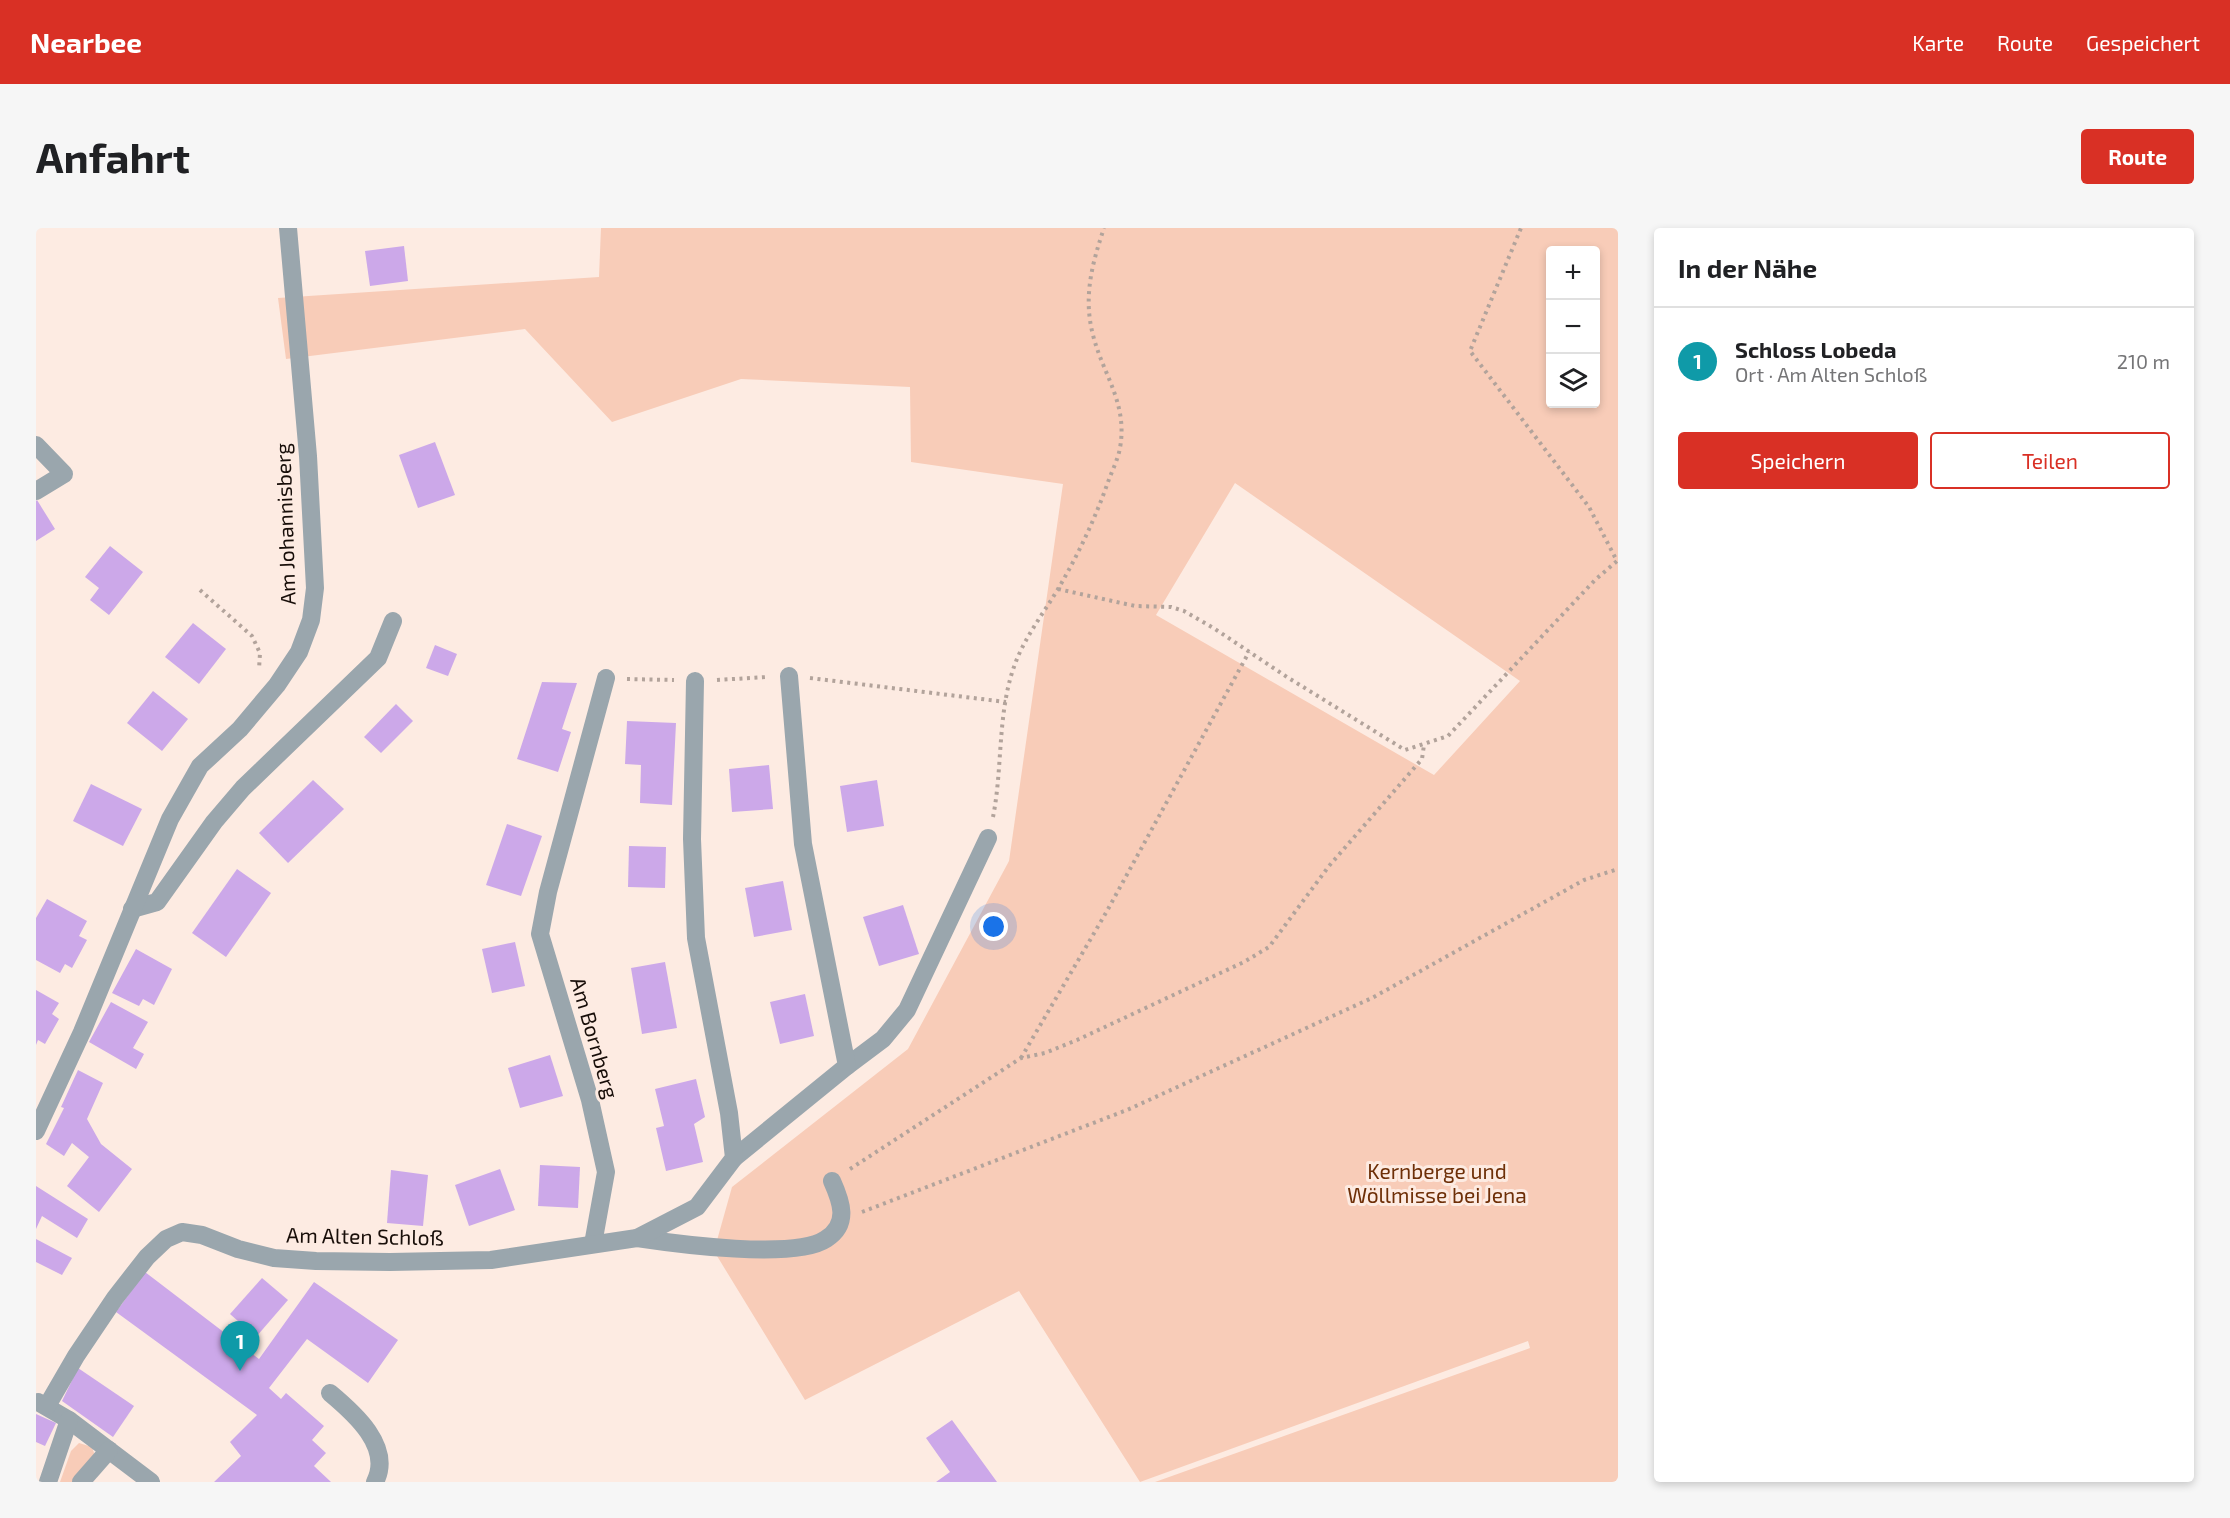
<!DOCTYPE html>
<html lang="de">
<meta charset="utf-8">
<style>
body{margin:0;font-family:"Exo 2",sans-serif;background:#f6f6f6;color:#202124}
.controls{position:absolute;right:18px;top:18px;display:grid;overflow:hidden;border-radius:6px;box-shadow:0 3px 9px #0003}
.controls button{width:54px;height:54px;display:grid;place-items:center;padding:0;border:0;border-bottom:2px solid #e0e0e0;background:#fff;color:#202124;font:30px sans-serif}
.you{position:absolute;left:958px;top:699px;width:21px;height:21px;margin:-15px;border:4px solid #fff;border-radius:50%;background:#1a73e8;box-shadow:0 0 0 9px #1a73e833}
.badge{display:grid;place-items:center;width:39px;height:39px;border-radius:50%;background:#d93025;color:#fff;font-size:20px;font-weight:700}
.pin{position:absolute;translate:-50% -50px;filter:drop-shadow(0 2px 3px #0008)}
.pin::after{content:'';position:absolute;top:32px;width:21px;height:18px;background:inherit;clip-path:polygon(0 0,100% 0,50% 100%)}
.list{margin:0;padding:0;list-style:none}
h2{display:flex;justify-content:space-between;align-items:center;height:78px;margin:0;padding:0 24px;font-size:26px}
h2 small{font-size:20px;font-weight:400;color:#757577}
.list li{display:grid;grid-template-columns:39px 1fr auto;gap:18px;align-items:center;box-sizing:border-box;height:108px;padding:0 24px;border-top:2px solid #e0e0e0}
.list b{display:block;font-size:22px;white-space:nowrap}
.list p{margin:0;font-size:20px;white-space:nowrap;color:#757577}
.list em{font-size:20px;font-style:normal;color:#757577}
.actions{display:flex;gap:12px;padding:18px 24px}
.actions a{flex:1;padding:14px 0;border:2px solid #d93025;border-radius:6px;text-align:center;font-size:21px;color:#d93025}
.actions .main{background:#d93025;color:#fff}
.icon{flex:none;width:33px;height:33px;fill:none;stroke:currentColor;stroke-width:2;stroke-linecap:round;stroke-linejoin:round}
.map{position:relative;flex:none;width:1582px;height:1254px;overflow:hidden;border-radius:6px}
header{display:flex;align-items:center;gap:36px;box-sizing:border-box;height:84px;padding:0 30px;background:#d93025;color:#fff}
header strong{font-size:28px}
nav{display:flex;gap:33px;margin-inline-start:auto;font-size:21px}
.intro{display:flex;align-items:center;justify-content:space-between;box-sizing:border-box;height:144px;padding:0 36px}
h1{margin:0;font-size:42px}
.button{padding:15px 27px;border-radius:6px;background:#d93025;color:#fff;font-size:21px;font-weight:700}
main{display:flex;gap:36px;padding:0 36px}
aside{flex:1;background:#fff;border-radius:6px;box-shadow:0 3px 9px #0003}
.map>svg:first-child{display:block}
.green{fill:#f8ccb8;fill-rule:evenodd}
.building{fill:#cca8e9}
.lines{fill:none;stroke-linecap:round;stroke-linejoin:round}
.path{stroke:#b2a39b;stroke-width:4;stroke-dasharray:3 4.5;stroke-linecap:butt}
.minor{stroke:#9aa6ad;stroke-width:18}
.labels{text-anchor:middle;stroke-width:6;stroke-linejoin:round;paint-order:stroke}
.street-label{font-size:21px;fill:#180e09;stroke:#fdebe2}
.park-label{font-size:21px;fill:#6e2f07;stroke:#fdebe2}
</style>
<header>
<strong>Nearbee</strong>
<nav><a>Karte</a><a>Route</a><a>Gespeichert</a></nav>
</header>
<div class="intro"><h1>Anfahrt</h1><a class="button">Route</a></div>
<main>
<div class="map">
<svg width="1582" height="1254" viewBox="0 0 1582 1254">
<rect width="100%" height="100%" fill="#fdebe2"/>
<!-- green -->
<g class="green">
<path d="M565,0h1017v1254h-463l375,-134 -2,-7 -388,141 -121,-191 -214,109 -91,-149 18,-64 176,-138 101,-188 54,-377 -152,-22 -1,-75 -169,-8 -129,43 -87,-93 -239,30 -8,-61 321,-21zM1514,22h46v154h-46zM1199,255l285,198 -86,94 -278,-160z"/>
<polygon points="43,1215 56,1219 59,1228 37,1254 24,1254 35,1223"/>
</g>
<!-- building -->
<g class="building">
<polygon points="368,18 372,53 334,58 329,23"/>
<polygon points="399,214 419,267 382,280 363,227"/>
<polygon points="1,272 19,301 0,313 0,273"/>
<polygon points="74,318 107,344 73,387 54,372 63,360 49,349"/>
<polygon points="157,395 190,421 163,456 129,429"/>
<polygon points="399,417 421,426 412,448 390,440"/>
<polygon points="506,454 541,455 526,501 535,504 522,544 481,531"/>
<polygon points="117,463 152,491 126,523 91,495"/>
<polygon points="360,476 377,493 345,525 328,509"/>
<polygon points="591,493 640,495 636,577 604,575 605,537 589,536"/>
<polygon points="733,537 737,581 696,584 693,541"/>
<polygon points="277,552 308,581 252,635 223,605"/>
<polygon points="841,552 848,598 811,604 804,558"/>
<polygon points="55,556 106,581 87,618 37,593"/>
<polygon points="471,596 506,608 485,668 450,657"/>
<polygon points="593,618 630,619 629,660 592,659"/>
<polygon points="201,641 235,665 190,729 156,705"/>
<polygon points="747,653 756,702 718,709 709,660"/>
<polygon points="11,671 51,693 43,708 51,712 36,740 29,736 24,745 0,732 0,690"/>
<polygon points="867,677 883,726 843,738 827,689"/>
<polygon points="479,714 489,758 456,765 446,721"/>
<polygon points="100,721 136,741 118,777 107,771 103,778 76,765"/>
<polygon points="629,734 641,800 606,806 595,740"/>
<polygon points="0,762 23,775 16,786 23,791 9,816 2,812 0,817"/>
<polygon points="769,766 778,808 744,816 734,774"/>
<polygon points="75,774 112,794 97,820 108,826 100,841 53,814"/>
<polygon points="514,827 527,868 484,880 472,840"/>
<polygon points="42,842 67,855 51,891 65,916 96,941 63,984 31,958 53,929 36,915 28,928 10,916 28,880 25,879"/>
<polygon points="660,851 669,889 658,896 667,934 630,943 620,900 628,898 619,861"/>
<polygon points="504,937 544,939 542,980 502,978"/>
<polygon points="464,941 479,982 433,998 419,957"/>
<polygon points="355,942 392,947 387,998 351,995"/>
<polygon points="0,958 52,991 41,1010 6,988 0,1001"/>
<polygon points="0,1011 36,1030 26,1047 0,1034"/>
<polygon points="109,1044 223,1131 278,1054 362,1112 332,1155 271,1111 233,1160 245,1171 250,1165 288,1198 276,1212 290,1225 278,1238 295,1254 178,1254 205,1228 194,1214 221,1187 80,1084"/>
<polygon points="226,1050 252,1072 220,1109 194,1086"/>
<polygon points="42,1140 98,1178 77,1209 26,1173"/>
<polygon points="0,1186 20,1195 9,1218 0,1214"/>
<polygon points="916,1192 961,1254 900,1254 914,1244 890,1210"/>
</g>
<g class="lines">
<!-- path -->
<g class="path">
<polyline points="1022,361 1099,378 1135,379 1148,383 1179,401 1251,449 1369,522 1412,508 1559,352 1581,333 1553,279 1434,123 1485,0"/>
<polyline points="164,362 216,408 224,425 223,441"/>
<polyline points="774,450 970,474"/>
<polyline points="591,451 638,452"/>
<polyline points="681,452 731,449"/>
<path d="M957,589c10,-50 4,-105 22,-153 10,-27 28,-50 43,-75 20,-34 37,-70 50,-107 4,-11 10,-23 12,-34 8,-45 -17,-73 -27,-113 -10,-38 -1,-71 11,-107"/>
<polyline points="985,830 1071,683 1213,424"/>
<polyline points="814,941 985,830 1009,825 1041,812 1208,734 1233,719 1293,638 1386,531 1388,517"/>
<polyline points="826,984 1091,882 1336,770 1548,652 1582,641"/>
</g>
<!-- minor -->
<g class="minor">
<polyline points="0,217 28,246 0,263"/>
<polyline points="96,681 121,674 178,594 207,560 342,430 357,393"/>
<polyline points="811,838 847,811 871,782 952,610"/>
<polyline points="0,903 46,804 134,591 164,538 204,501 241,457 263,424 275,392 279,360 272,228 252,0"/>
<polyline points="698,930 811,838 767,616 753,448"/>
<path d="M601,1010c40,6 158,22 189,1 24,-15 15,-38 6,-58"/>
<polyline points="557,1016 570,944 554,872 504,706 512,664 570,450"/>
<path d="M294,1165c24,20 63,54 45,89"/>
<polyline points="2,1174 33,1192 115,1254"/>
<polyline points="11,1178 40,1128 79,1070 111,1029 130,1011 146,1004 166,1007 202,1021 238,1030 280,1033 354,1034 455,1032 601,1010 661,979 698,930 693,885 660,710 656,611 659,453"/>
<polyline points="12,1254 33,1192"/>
<polyline points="45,1254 73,1222"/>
</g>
</g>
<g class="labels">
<!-- street labels -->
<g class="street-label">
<text transform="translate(250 296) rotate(-92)" y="7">Am Johannisberg</text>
<text transform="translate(558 810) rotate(74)" y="7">Am Bornberg</text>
<text transform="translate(329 1009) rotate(1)" y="7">Am Alten Schloß</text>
</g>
<!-- park labels -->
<g class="park-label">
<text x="1401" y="951">Kernberge und<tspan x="1401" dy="24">Wöllmisse bei Jena</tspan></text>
</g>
</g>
</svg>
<div class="controls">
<button>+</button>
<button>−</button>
<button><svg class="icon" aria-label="layers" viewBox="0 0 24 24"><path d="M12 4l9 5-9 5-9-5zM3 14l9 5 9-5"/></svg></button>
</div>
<div class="you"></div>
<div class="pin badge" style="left:204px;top:1143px;background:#0f9aa8">1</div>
</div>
<aside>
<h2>In der Nähe<small></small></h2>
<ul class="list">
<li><span class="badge" style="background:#0f9aa8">1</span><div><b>Schloss Lobeda</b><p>Ort · Am Alten Schloß</p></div><em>210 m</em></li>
</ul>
<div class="actions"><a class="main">Speichern</a><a>Teilen</a></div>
</aside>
</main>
